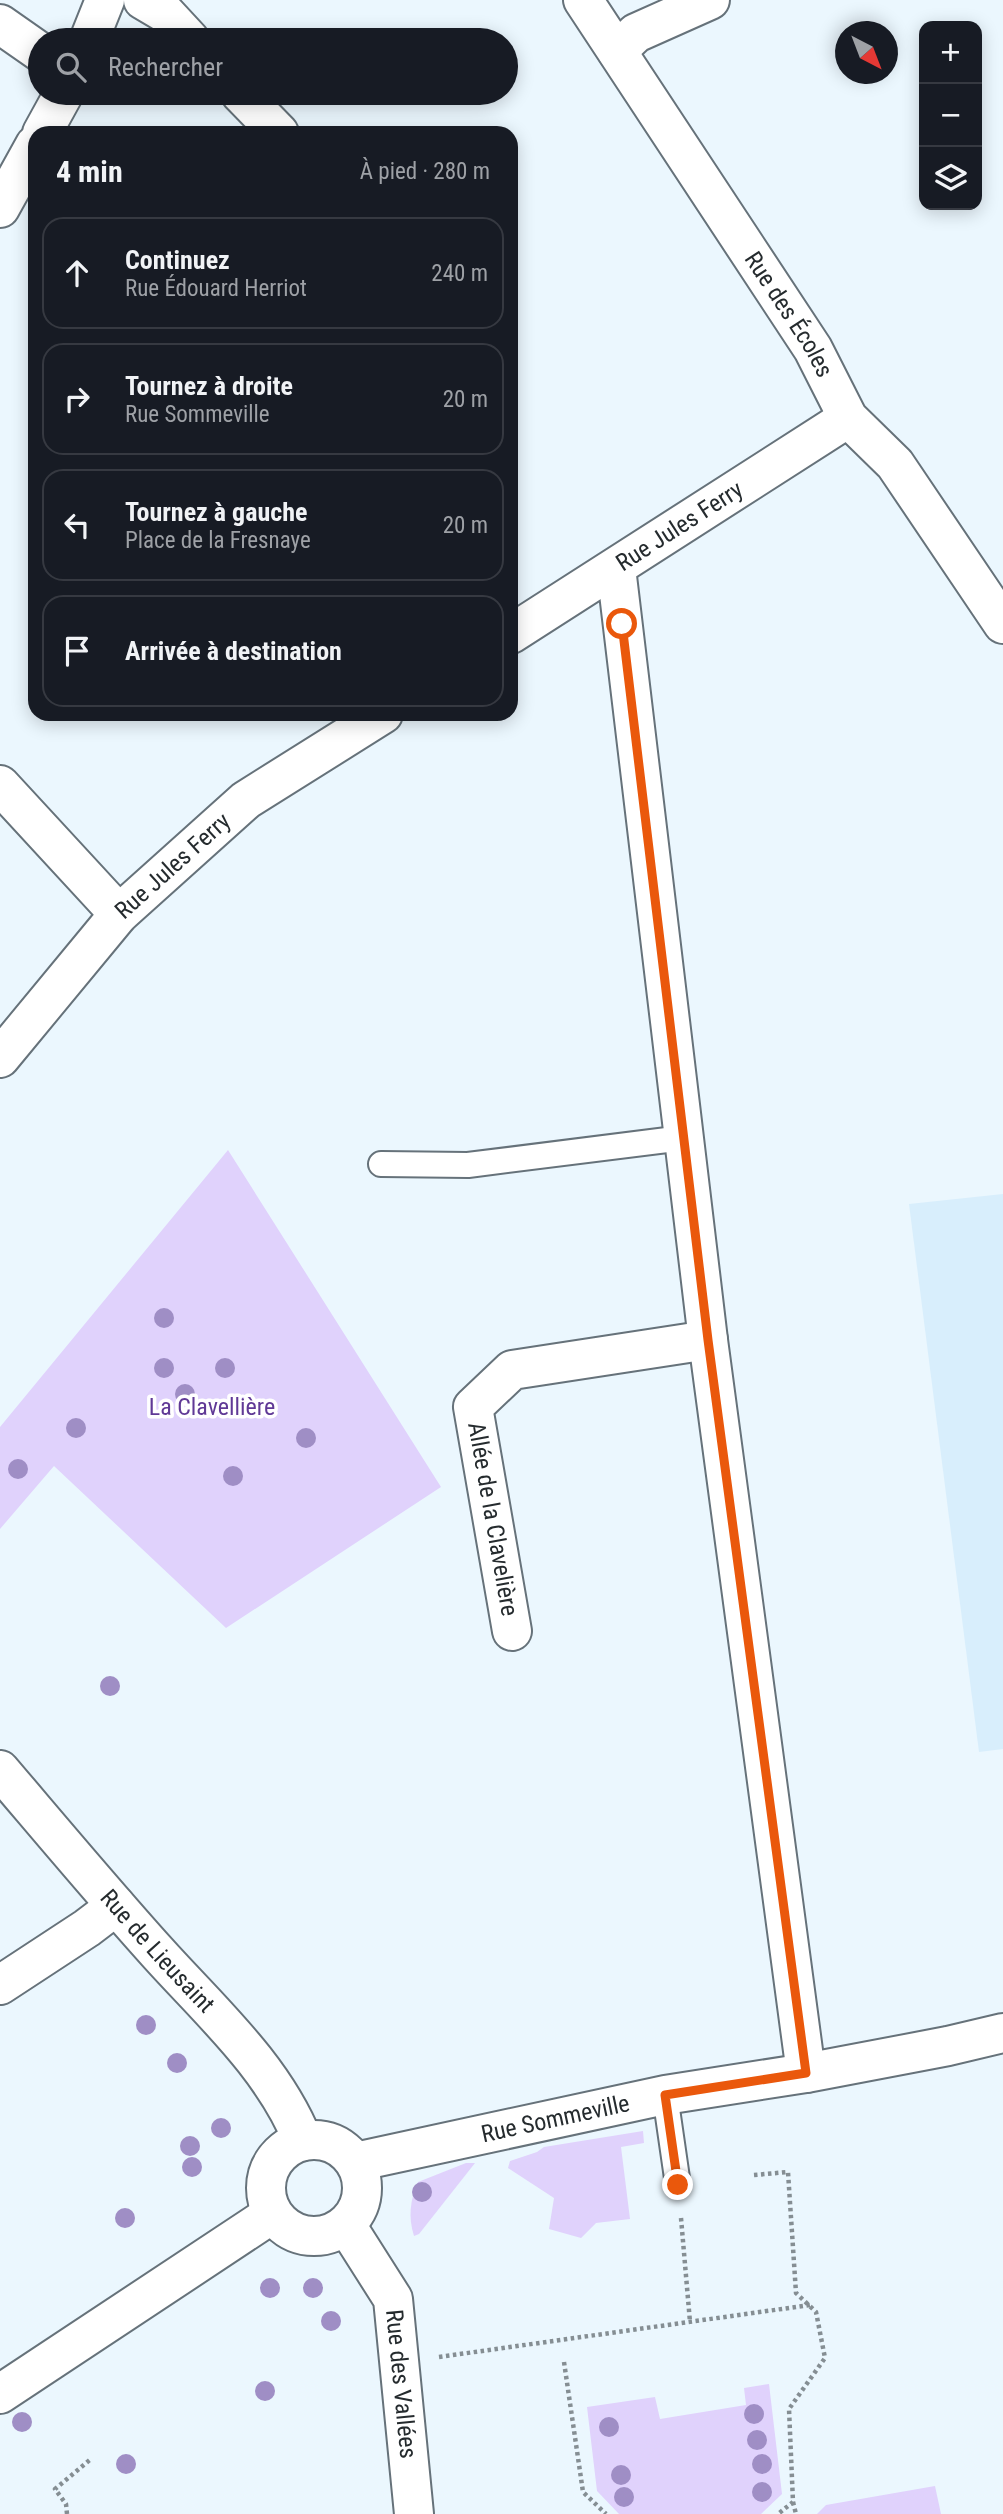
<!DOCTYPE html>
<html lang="fr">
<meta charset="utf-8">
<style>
body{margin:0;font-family:"Roboto Condensed",sans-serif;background:#20242c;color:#f1f3f6}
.controls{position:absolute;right:21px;top:21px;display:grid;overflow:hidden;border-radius:14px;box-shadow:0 4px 18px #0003}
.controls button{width:63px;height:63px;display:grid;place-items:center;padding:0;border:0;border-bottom:2px solid #363941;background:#171b24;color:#f1f3f6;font:35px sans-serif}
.compass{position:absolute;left:835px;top:21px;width:63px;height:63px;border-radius:50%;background:#171b24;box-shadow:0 4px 18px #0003;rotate:138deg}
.stop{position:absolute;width:21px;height:21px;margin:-16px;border:5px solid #ea580c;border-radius:50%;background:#fff}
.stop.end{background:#ea580c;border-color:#fff;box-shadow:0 2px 7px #0008}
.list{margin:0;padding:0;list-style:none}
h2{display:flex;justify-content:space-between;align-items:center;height:91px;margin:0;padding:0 28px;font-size:30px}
h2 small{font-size:23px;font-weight:400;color:#9ea1a6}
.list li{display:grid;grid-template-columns:46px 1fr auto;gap:21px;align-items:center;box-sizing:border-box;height:112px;margin:0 14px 14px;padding:0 14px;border:2px solid #363941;border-radius:21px}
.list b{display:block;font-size:26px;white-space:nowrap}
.list p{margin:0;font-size:23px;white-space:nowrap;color:#9ea1a6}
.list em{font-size:23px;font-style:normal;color:#9ea1a6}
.icon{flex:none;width:38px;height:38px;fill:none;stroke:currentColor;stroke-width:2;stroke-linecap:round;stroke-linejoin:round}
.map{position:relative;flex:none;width:1003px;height:2514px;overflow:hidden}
.search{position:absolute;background:#171b24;box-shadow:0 4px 18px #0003;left:28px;top:28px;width:490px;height:77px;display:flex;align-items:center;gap:18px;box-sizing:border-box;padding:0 24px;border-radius:38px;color:#9ea1a6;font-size:26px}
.panel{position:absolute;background:#171b24;box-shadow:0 4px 18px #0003;left:28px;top:126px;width:490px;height:595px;border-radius:21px}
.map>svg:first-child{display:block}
.built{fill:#d8eefc}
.green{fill:#e0d2fc}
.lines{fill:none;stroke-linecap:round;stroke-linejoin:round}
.service-casing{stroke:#66727a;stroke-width:28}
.minor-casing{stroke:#66727a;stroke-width:42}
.tertiary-casing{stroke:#66727a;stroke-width:42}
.secondary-casing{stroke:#66727a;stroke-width:42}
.path{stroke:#858e93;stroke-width:4.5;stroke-dasharray:3.5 3.5;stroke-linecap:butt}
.service{stroke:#fff;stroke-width:24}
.minor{stroke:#fff;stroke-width:38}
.tertiary{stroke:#fff;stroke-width:38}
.secondary{stroke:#fff;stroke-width:38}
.tree{fill:#9f8ec5}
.route{stroke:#ea580c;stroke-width:9}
.labels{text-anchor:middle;stroke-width:7;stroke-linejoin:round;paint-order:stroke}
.street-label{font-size:24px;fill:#252b2e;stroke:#fff}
.park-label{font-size:24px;fill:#603996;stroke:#fff}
</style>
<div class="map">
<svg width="1003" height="2514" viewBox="0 0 1003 2514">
<rect width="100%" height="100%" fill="#ebf7fe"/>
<!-- built -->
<polygon class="built" points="1003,1194 1003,1749 979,1752 909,1204"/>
<!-- green -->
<g class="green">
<polygon points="228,1150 441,1487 226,1628 54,1466 0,1529 0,1427"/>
<polygon points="643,2131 644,2143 621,2147 630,2219 596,2223 581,2238 549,2229 554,2198 508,2168 510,2161 537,2152 544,2147"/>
<path d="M466,2163h9l-56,71 -5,2c-6,-19 -4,-36 4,-54z"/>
<polygon points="769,2384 782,2494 761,2514 619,2514 597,2491 587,2407 655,2397 660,2419 746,2405 744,2388"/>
<polygon points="935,2486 941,2514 817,2514 826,2505"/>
</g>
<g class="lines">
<!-- service casing -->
<g class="service-casing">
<g id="service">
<polyline points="381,1164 468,1165 683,1138"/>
<polyline points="665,2095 678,2185"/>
</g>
</g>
<!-- minor casing -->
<g class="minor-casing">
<g id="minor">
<polyline points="143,0 165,13 190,40"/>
<path id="s1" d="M583,0l230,349 35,69 47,46 108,160"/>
<polyline points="0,24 40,52"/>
<polyline points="617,51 636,33 710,0"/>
<polyline points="240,93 279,133"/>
<polyline points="616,568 708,1340 806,2073"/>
<path id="s2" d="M511,634l337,-216"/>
<polyline points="0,785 119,914"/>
<path id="s3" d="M0,1058l119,-144 127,-114 137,-86"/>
<polyline points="512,1631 473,1407 512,1370 708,1340"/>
<path id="s4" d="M355,2162l310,-67 141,-22 142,-27 55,-13"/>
<path id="s5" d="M346,2225l47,74 21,215"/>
</g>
</g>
<!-- tertiary casing -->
<g class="tertiary-casing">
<polyline id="tertiary" points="0,1985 87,1928 116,1906"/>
</g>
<!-- secondary casing -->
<g class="secondary-casing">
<g id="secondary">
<polyline points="89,40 105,0"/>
<polyline points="42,133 64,93"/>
<polyline points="0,208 35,145"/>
<path id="s6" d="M0,1770c52,61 103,122 157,182 52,58 116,114 146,189"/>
<circle cx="314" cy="2188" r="48"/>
<polyline points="0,2394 272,2214"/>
</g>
</g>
<!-- path -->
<g class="path">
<polyline points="754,2175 788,2172 796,2293 816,2312 825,2358 789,2409 793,2502 778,2514"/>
<polyline points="681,2218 690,2322"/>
<polyline points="439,2357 810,2305"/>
<polyline points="564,2362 583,2492 606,2514"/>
<polyline points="793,2502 796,2514"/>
<polyline points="67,2514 66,2504 55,2489 92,2458"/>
</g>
<!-- service -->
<use href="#service" class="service"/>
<!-- minor -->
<use href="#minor" class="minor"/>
<!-- tertiary -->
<use href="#tertiary" class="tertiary"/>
<!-- secondary -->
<use href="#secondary" class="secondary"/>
</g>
<!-- trees -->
<g class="tree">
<circle cx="164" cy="1318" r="10"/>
<circle cx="164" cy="1368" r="10"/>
<circle cx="225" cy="1368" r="10"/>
<circle cx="185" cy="1394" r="10"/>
<circle cx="76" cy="1428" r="10"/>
<circle cx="306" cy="1438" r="10"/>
<circle cx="18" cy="1469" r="10"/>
<circle cx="233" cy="1476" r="10"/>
<circle cx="110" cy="1686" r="10"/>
<circle cx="146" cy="2025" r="10"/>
<circle cx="177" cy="2063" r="10"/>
<circle cx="221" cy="2128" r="10"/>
<circle cx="190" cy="2146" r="10"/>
<circle cx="192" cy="2167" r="10"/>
<circle cx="422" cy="2192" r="10"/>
<circle cx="125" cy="2218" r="10"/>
<circle cx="270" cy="2288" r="10"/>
<circle cx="313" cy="2288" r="10"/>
<circle cx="331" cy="2321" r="10"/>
<circle cx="265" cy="2391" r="10"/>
<circle cx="754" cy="2414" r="10"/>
<circle cx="22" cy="2422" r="10"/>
<circle cx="609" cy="2427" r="10"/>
<circle cx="757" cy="2440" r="10"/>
<circle cx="126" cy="2464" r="10"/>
<circle cx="762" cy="2464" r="10"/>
<circle cx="621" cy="2475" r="10"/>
<circle cx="762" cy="2492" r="10"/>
<circle cx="624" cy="2497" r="10"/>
</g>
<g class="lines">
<!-- route -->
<polyline class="route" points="622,624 708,1340 806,2073 665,2095 678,2185"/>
</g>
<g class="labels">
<!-- street labels -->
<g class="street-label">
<text dy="8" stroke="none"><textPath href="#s1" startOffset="376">Rue des Écoles</textPath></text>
<text dy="8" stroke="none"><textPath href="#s2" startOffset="200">Rue Jules Ferry</textPath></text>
<text dy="8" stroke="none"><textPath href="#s3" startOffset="259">Rue Jules Ferry</textPath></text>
<text transform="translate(493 1519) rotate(80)" y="8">Allée de la Clavelière</text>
<text dy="8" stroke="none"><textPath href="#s6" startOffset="240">Rue de Lieusaint</textPath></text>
<text dy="8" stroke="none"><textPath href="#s4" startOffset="205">Rue Sommeville</textPath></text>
<text dy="8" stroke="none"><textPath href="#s5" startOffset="173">Rue des Vallées</textPath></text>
</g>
<!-- park labels -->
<g class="park-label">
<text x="212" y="1415">La Clavellière</text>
</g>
</g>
</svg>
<div class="controls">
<button>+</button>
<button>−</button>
<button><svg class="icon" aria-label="layers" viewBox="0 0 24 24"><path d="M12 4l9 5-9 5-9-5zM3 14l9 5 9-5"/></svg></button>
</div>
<svg class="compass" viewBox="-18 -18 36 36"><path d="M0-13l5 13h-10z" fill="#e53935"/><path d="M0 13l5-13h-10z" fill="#9ea1a6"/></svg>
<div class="stop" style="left:622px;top:624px"></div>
<div class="stop end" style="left:678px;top:2185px"></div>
<div class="search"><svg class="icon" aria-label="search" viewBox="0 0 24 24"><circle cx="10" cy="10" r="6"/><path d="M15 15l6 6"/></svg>Rechercher</div>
<section class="panel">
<h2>4 min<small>À pied · 280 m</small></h2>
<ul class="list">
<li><svg class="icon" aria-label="ahead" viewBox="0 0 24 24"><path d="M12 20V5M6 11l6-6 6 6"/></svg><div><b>Continuez</b><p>Rue Édouard Herriot</p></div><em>240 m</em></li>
<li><svg class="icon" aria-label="right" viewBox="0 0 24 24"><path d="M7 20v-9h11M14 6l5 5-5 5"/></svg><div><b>Tournez à droite</b><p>Rue Sommeville</p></div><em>20 m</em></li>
<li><svg class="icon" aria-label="left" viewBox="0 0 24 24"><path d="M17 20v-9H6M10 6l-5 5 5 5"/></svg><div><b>Tournez à gauche</b><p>Place de la Fresnaye</p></div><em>20 m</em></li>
<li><svg class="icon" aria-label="arrive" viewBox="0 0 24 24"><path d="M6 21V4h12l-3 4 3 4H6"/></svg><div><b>Arrivée à destination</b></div></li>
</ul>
</section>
</div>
